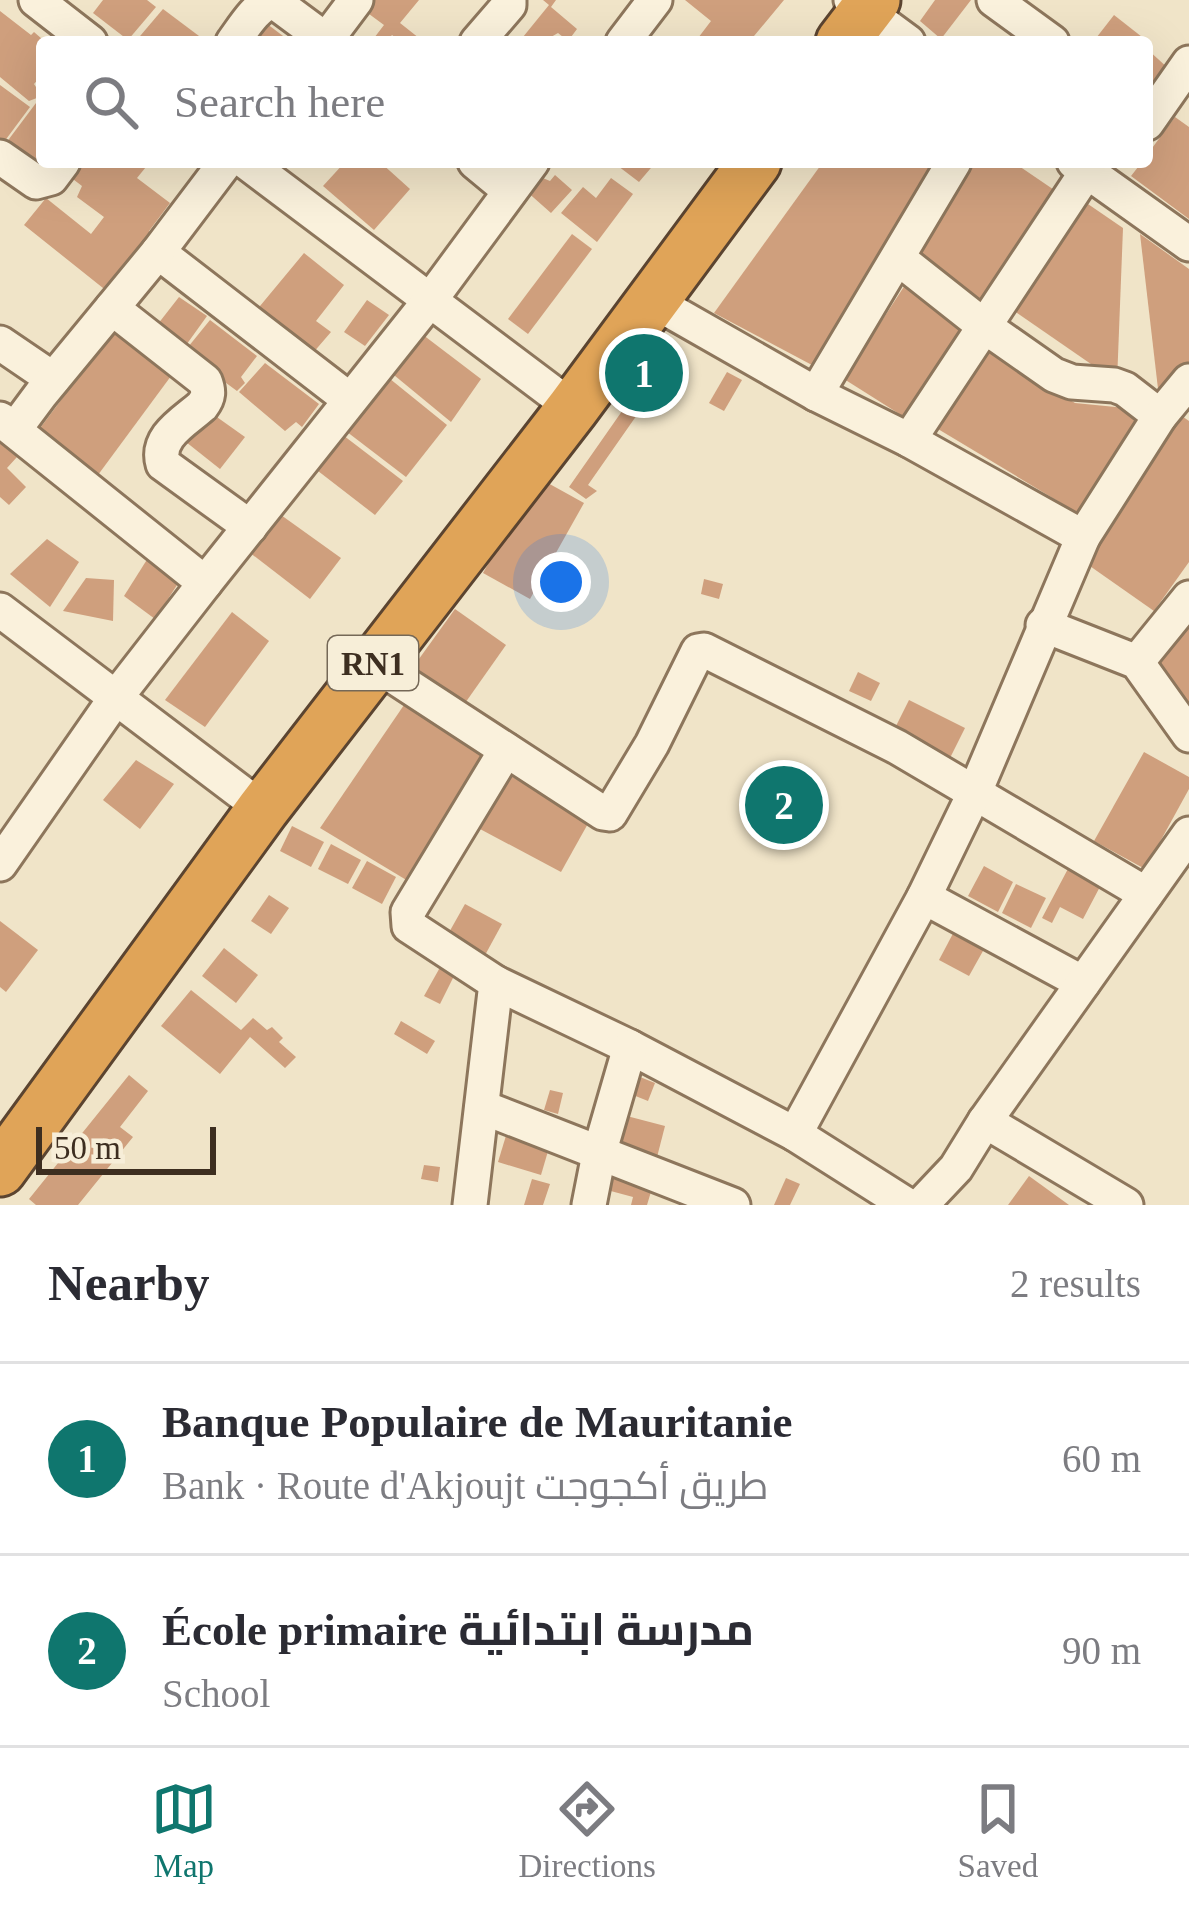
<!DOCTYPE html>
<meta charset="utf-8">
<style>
body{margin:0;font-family:"Times New Roman",Cairo,serif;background:#f2f2f3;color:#2b2b33}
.scale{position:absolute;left:36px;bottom:30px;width:180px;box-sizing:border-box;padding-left:12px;border:6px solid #3d2e20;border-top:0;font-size:33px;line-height:42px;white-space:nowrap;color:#3d2e20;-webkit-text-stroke:9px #f7eed8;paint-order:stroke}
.you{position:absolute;left:561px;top:582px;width:42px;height:42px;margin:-30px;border:9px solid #fff;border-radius:50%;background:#1a73e8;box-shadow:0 0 0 18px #1a73e833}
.badge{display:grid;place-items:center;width:78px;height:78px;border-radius:50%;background:#0f766e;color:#fff;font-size:39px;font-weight:700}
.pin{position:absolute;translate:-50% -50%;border:6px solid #fff;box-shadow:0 3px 12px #0006}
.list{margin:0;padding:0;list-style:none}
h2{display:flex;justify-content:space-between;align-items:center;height:156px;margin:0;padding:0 48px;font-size:51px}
h2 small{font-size:39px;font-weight:400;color:#7c7c81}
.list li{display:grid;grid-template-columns:78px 1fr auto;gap:36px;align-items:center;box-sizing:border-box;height:192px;padding:0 48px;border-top:3px solid #e1e1e2}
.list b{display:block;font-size:45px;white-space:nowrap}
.list p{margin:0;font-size:39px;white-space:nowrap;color:#7c7c81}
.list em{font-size:39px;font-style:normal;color:#7c7c81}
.icon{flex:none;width:66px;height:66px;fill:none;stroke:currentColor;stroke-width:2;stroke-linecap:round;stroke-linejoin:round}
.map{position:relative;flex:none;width:1189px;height:1205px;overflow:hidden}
.search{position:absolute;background:#fff;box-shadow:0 12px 48px #0002;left:36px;right:36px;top:36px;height:132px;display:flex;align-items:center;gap:30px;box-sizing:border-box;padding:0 42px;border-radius:12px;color:#7c7c81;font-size:45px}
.sheet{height:540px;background:#fff}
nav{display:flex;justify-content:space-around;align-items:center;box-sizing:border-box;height:168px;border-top:3px solid #e1e1e2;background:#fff;font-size:33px;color:#7c7c81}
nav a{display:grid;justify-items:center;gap:6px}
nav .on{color:#0f766e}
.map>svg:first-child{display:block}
.building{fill:#cf9f7d}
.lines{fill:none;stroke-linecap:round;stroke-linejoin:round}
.minor-casing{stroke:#8d765c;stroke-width:39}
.highway-casing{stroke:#5b4430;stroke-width:57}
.minor{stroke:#faf1dc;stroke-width:33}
.highway{stroke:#e0a458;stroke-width:51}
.labels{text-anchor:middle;stroke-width:9;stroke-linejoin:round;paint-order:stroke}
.shield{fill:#f7eed8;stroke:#756857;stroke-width:3}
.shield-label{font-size:33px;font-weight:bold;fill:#3d2e20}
</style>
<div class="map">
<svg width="1189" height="1205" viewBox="0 0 1189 1205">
<rect width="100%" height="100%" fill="#f0e4c8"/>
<!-- building -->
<g class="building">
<polygon points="103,0 147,0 156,7 128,40 93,13"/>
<polygon points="369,0 419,0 400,23 424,42 401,42 392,35 386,42 371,42 384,25 365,11"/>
<polygon points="543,0 556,0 551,7 577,29 568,41 558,33 551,37 558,42 529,42 523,37 549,5"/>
<polygon points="685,0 784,0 749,42 695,42 711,21"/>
<polygon points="935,0 971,0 941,39 920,21"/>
<polygon points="163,9 207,42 135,42"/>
<polygon points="0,11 31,35 34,32 42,39 42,75 34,84 42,96 29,101 0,77"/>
<polygon points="254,14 287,39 285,42 233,42"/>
<polygon points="1114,15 1142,37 1139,42 1093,42"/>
<polygon points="1147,49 1169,69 1147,93"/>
<polygon points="0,85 30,107 4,142 0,139"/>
<polygon points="36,103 42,107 42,157 36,166 6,143"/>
<polygon points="1175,117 1189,127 1189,219 1131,176 1142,162 1147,162 1147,155"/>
<polygon points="74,162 150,162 137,178 170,203 149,231 152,238 108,292 24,225 46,198 91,234 104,217 77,197 82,186 65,173"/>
<polygon points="345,162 380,162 410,189 374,230 323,186"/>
<polygon points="621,162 656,162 639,182 618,166"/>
<polygon points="823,162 944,162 827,373 714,313"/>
<polygon points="969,162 1013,162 1063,196 985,308 905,254"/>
<polygon points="555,175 572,190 551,213 525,190 538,176 550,181"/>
<polygon points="611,178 633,194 597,242 561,213 583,187 596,198"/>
<polygon points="1085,202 1123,228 1117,382 1010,308"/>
<polygon points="572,234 592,249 528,334 508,319"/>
<polygon points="1140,234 1189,269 1189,366 1160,406"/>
<polygon points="304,253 344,285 316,321 331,332 306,361 250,318"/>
<polygon points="907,282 983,330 920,427 844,379"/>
<polygon points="179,297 207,316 179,355 154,329"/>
<polygon points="367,300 389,315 365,346 344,332"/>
<polygon points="210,320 257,356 241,377 245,383 237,391 184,352"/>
<polygon points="414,328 481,379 451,422 383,366"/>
<polygon points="114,329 174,372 95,479 35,435"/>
<polygon points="987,350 1075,403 1146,410 1081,515 938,429"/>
<polygon points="265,363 319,404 302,427 296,422 285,431 239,392"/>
<polygon points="379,370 447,425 406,477 338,425"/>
<polygon points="727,372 742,380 724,411 709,403"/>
<polygon points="627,404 639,412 588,485 597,491 586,499 569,487"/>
<polygon points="1179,414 1189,421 1189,562 1154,611 1077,557"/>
<polygon points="214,415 245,437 220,469 186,442"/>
<polygon points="335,429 403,481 375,515 309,464"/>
<polygon points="0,443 17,457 7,468 26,487 9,505 0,497"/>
<polygon points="537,477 584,503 530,599 483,573"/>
<polygon points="274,510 341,558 310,599 249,552"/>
<polygon points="47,539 79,562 50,607 10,574"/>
<polygon points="148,558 179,582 155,619 124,596"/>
<polygon points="86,578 114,580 113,621 63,611"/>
<polygon points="704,579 723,584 719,599 701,594"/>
<polygon points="455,609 506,645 463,706 411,670"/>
<polygon points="1189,610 1189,704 1142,653"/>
<polygon points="232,612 269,641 205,727 165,700"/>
<polygon points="858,672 880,683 871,701 849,691"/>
<polygon points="909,700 965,728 950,758 894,730"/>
<polygon points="404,705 490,760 418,887 320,828"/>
<polygon points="1144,752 1189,777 1189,789 1145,869 1094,841"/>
<polygon points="136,760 174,784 140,829 103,800"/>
<polygon points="511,776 590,820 561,872 480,829"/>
<polygon points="292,826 324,842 311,867 280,851"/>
<polygon points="331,844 361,860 348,884 318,869"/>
<polygon points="367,861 396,877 382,904 352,888"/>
<polygon points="1070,865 1103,881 1083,919 1060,907 1052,923 1042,918"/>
<polygon points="984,866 1013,882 998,912 968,896"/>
<polygon points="1016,884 1046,898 1031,928 1002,913"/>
<polygon points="269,895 289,908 271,934 251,921"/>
<polygon points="465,904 502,924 484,957 447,936"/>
<polygon points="0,921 38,950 6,992 0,987"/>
<polygon points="957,926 988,942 969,976 939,960"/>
<polygon points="224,948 258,975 236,1003 202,976"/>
<polygon points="443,962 457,970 440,1004 424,996"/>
<polygon points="191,990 241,1030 253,1018 267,1030 272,1027 283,1038 279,1042 296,1057 285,1068 250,1037 220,1074 161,1026"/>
<polygon points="401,1021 435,1041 427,1054 394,1034"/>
<polygon points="129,1075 148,1091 120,1127 133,1137 78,1205 36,1205 29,1199"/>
<polygon points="640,1077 655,1083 648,1101 633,1095"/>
<polygon points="550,1090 563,1093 558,1114 544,1110"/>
<polygon points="623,1115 665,1126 656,1161 614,1149"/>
<polygon points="508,1129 551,1141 541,1175 498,1162"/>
<polygon points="424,1165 440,1167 438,1182 421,1179"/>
<polygon points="610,1174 653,1185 647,1205 631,1205 633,1197 607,1190"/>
<polygon points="1029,1176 1069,1205 1008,1205"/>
<polygon points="786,1178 800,1184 790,1205 774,1205"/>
<polygon points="532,1179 550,1184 543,1205 524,1205"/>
</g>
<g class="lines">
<!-- minor casing -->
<g class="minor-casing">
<g id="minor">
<polyline points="36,0 90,42"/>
<polyline points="851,0 908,42"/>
<polyline points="994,0 1052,42"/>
<path d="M233,42c11,-15 22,-34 39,-42l54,40"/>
<polyline points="328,42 326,40 356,0"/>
<polyline points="477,42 509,5 509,0"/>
<polyline points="623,42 655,0"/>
<polyline points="1147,123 1189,63"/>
<polyline points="0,157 36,182 51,178 63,162"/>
<polyline points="226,162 158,252 350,400"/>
<polyline points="246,162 573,408"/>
<polyline points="475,162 510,191"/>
<polyline points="1074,162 1189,244"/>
<polyline points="898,258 984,326 1054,375 1072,382 1114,385 1125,389 1160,416"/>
<polyline points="653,301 816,394 909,440 1083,537 1160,416 1189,381"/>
<path d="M112,308l93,73c4,10 4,16 -3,25 -18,16 -47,31 -39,58l87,63"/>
<polyline points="0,343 53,379"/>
<polyline points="816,394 954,162"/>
<polyline points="0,419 205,583 431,299 532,162"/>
<polyline points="15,429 41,394 158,252"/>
<polyline points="909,440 1087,171"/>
<polyline points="0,610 263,809"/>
<polyline points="1043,625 1137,662 1189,735"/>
<polyline points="1137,662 1189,598"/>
<polyline points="373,663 603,813 610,814 652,744 698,651 704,650 897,747 1146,894"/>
<polyline points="0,864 117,696 205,583"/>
<polyline points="924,897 1083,983"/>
<polyline points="496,983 630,1047 795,1134"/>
<polyline points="482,1107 733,1205"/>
<polyline points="985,1121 1126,1205"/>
<polyline points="470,1205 496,983 409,926 408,912 506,750"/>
<polyline points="589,1205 599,1154 630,1047"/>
<polyline points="907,1205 795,1134 924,897 974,794 1083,537"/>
<polyline points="921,1205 956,1168 985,1121 1189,834"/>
</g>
</g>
<!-- highway casing -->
<g class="highway-casing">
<g id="highway">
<polyline points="842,42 874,0"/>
<polyline points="0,1170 263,809 573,408 755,162"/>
</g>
</g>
<!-- minor -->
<use href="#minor" class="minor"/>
<!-- highway -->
<use href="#highway" class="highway"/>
</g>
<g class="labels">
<!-- shield labels -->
<rect class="shield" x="328" y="636" width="90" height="54" rx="9"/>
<g class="shield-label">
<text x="373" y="675">RN1</text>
</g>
</g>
</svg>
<div class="scale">50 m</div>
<div class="you"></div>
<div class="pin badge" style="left:644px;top:373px">1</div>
<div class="pin badge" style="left:784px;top:805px">2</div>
<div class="search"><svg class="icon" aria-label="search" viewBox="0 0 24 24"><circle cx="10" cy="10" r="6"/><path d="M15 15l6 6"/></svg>Search here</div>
</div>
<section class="sheet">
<h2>Nearby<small>2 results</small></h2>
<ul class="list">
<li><span class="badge">1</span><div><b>Banque Populaire de Mauritanie</b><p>Bank · Route d'Akjoujt طريق أكجوجت</p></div><em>60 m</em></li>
<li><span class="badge">2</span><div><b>École primaire مدرسة ابتدائية</b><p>School</p></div><em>90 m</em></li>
</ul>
</section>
<nav>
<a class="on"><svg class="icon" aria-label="map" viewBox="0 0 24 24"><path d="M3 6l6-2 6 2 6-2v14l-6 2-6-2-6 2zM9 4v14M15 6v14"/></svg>Map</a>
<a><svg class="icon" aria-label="directions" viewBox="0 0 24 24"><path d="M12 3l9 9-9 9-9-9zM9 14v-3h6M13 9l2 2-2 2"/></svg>Directions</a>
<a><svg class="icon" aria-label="saved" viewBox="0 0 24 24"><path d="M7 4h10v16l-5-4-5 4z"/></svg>Saved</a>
</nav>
